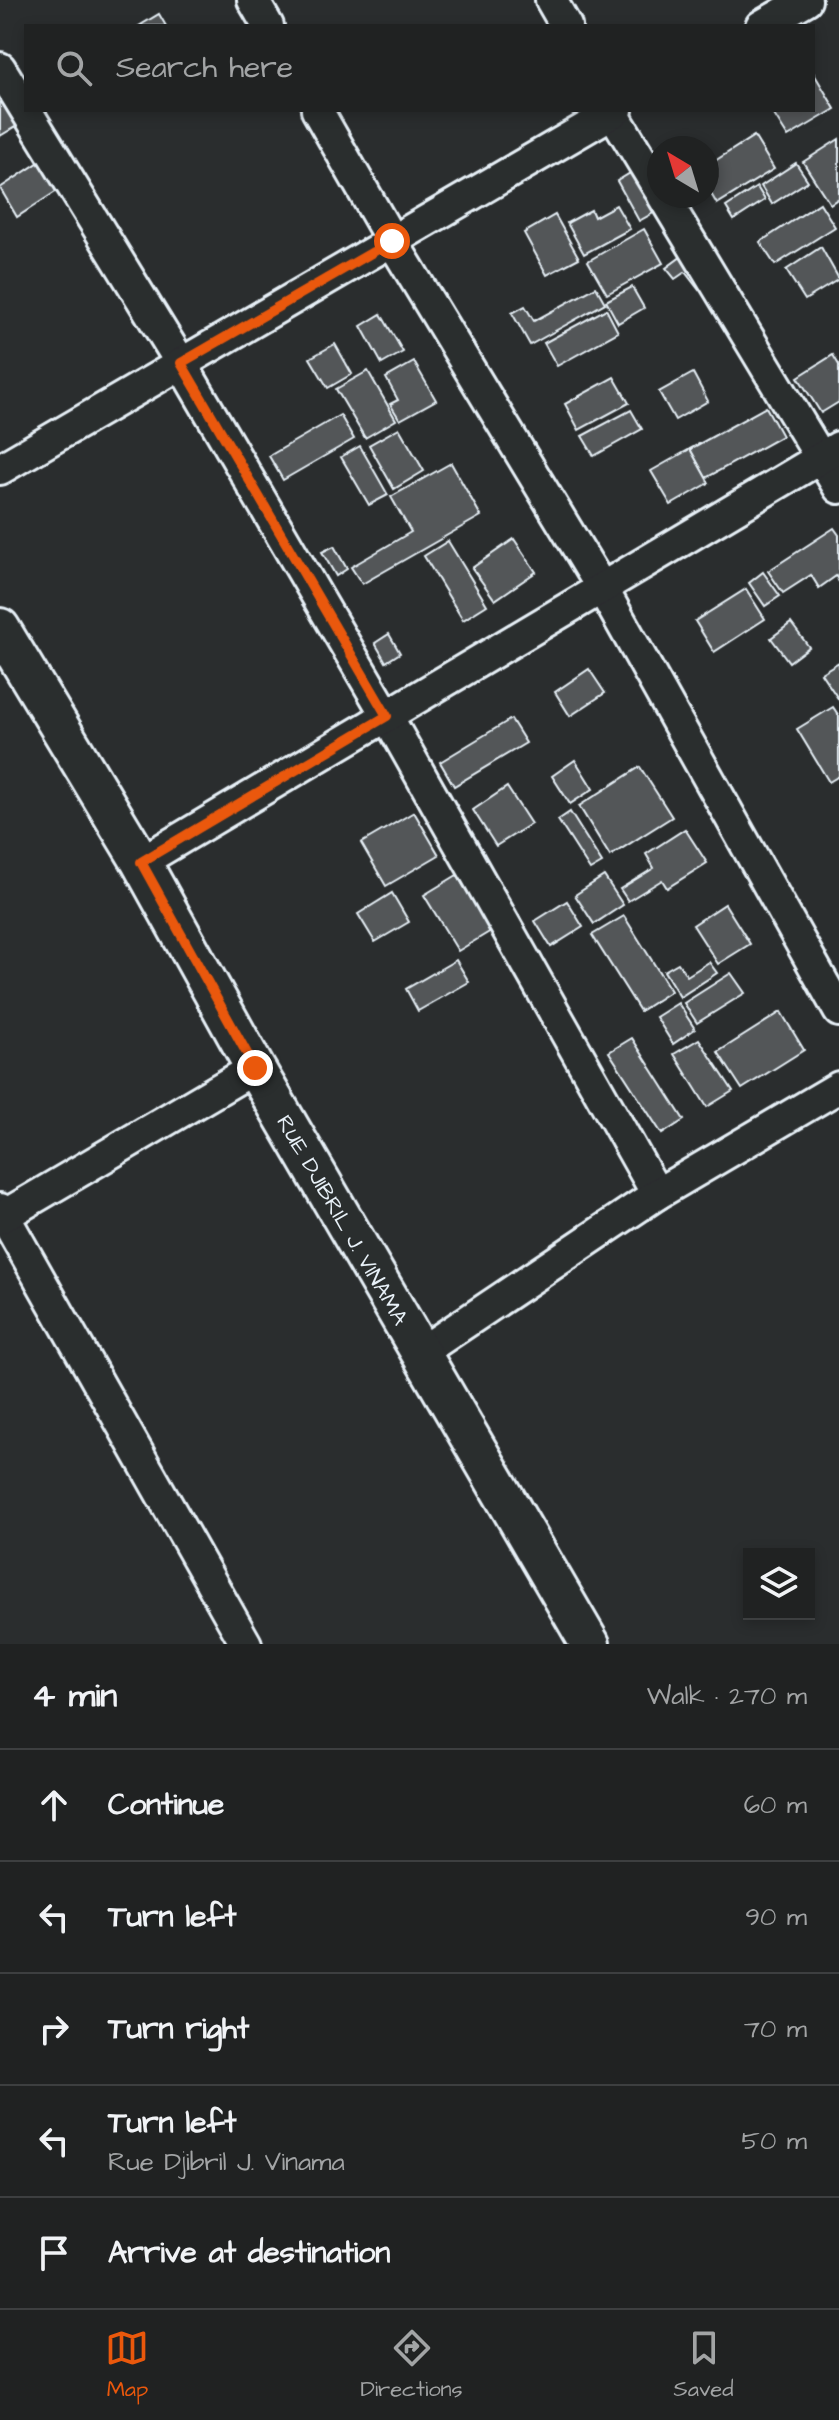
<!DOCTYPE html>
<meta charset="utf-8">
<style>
body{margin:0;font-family:"Architects Daughter",sans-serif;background:#282a2a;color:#f1f3f6}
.controls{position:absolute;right:24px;bottom:24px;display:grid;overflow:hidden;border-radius:0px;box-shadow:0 4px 12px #0003}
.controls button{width:72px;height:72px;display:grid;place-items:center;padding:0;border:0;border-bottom:2px solid #3d3f40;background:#202222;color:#f1f3f6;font:40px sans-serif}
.compass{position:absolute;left:647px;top:136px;width:72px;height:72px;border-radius:50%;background:#202222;box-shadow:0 4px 12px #0003;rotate:322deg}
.stop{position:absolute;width:24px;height:24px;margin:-18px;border:6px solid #ea580c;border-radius:50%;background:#fff}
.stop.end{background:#ea580c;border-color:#fff;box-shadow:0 2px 8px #0008}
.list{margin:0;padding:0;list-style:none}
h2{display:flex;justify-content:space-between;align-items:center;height:104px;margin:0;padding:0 32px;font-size:34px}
h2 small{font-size:26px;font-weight:400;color:#a2a4a5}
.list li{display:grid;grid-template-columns:52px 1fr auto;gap:24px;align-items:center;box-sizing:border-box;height:112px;padding:0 32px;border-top:2px solid #3d3f40}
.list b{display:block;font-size:30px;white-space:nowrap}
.list p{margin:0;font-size:26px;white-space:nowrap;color:#a2a4a5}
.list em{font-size:26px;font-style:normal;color:#a2a4a5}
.icon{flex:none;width:44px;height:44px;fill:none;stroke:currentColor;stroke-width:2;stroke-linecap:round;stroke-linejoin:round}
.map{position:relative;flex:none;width:839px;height:1644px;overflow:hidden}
.search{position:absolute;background:#202222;box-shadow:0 4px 12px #0003;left:24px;right:24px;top:24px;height:88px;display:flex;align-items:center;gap:20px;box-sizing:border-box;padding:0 28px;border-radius:0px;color:#a2a4a5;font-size:30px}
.sheet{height:664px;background:#202222}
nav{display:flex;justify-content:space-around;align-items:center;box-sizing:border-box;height:112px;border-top:2px solid #3d3f40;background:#202222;font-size:22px;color:#a2a4a5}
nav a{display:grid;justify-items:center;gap:4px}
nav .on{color:#ea580c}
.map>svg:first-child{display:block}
.building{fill:#535759;stroke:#e8f1f8;stroke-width:2}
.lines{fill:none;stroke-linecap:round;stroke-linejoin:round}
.minor-casing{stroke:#e8f1f8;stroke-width:36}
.tertiary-casing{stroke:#e8f1f8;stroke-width:44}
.minor{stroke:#2a2d2e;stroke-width:30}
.tertiary{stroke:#2a2d2e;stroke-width:38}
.route{stroke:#ea580c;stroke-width:10}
.labels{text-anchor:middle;stroke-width:6;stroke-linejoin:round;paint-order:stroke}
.street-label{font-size:22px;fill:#e8f1f8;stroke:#2a2d2e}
</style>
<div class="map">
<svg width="839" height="1644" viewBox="0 0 839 1644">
<rect width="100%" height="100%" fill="#2a2d2e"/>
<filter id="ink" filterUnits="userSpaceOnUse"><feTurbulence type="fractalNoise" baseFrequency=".0125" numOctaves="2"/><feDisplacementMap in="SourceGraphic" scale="16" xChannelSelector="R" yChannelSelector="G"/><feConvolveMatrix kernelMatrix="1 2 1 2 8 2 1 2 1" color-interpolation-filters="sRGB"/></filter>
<g filter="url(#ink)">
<!-- building -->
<g class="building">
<polygon points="159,14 166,26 139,26"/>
<polygon points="813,72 835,109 788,137 771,110 813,110"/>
<polygon points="5,100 20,124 0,136 0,103"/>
<polygon points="754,136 774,169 717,204 707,187 707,166"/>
<polygon points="839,139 839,198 830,204 803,162"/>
<polygon points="41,161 60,189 17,217 0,188"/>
<polygon points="796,163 808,181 772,204 761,186"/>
<polygon points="632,172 655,212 639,221 617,181"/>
<polygon points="757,187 765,200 734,220 726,207"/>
<polygon points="820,203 835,227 775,265 760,242"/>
<polygon points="616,205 630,229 584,254 567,223 591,210 594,217"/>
<polygon points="555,215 579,258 547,275 524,233"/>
<polygon points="644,229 663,263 607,294 588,261"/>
<polygon points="821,247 839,279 805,300 786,270"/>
<polygon points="689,251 712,280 699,290 685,272 675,279 666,268"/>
<polygon points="596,287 605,303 530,345 512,313 525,306 534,321"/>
<polygon points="632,287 644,308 618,323 606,301"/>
<polygon points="606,309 618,332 557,366 544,343"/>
<polygon points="381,314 403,352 382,364 361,326"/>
<polygon points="335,344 352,374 328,388 310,358"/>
<polygon points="833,355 839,365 839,402 821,413 798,377"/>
<polygon points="414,362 436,400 400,420 390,404 398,400 386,378"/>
<polygon points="368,371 396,420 365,438 336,389"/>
<polygon points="693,373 708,401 675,420 659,392"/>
<polygon points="614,377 629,403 579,430 565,404"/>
<polygon points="766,407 782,436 706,478 690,449"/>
<polygon points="631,410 642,429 594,456 582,436"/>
<polygon points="340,415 354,439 283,480 269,456"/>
<polygon points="399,428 424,471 394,489 369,445"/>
<polygon points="360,446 388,495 369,505 341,457"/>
<polygon points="690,449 709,483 671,505 651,471"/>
<polygon points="451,463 481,516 362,584 351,567 411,532 391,497"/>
<polygon points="834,528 839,535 839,582 836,576 819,588 811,575 783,593 768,571"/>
<polygon points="514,539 536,572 495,600 472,568"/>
<polygon points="448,541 487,605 463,620 424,556"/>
<polygon points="334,546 347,569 336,576 322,552"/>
<polygon points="763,572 780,596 765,606 749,583"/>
<polygon points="746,589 765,619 714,652 695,621"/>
<polygon points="791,623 809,647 789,662 771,638"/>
<polygon points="389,634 400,653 386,662 375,643"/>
<polygon points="839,662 839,700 821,673"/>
<polygon points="589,669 605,693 570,716 555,692"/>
<polygon points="833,707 839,716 839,776 829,782 797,729"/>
<polygon points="511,719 526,743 454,786 440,762"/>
<polygon points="575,760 593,789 570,804 552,776"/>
<polygon points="640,767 672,817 610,856 579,806"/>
<polygon points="507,787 531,824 496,846 473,810"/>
<polygon points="414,812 439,855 386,886 361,843"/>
<polygon points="570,812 602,863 590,870 558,820"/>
<polygon points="685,829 707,863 667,888 662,880 628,901 620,889 654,868 646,854"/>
<polygon points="457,875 491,931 458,951 424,895"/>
<polygon points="604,876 623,905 594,924 575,895"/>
<polygon points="392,893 409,922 375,942 358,914"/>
<polygon points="567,901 583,927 551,947 535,921"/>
<polygon points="725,904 750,944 718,964 693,925"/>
<polygon points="624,916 671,991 640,1011 592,935"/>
<polygon points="456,960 469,982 418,1011 406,989"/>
<polygon points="709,962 717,973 680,997 664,971 678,963 687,976"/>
<polygon points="731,973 745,993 697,1023 684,1003"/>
<polygon points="678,1003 695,1029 673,1044 656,1017"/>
<polygon points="781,1012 804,1050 742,1089 718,1052"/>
<polygon points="632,1038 684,1120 662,1134 609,1052"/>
<polygon points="699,1039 733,1091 707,1107 674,1054"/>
</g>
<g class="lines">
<!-- minor casing -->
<g class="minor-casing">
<g id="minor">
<polyline points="253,0 268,26"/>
<polyline points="551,0 566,26"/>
<polyline points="761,26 806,0"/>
<polyline points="0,68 181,363 387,716 657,1194"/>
<polyline points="317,110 392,241 602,588 839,1011"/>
<polyline points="611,110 659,189"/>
<polyline points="663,196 839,488"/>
<polyline points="0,469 617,110"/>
<polyline points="141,862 839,447"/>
<polyline points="0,1209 246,1644"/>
<polyline points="0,1218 255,1068"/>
<polyline points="420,1353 657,1194 839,1087"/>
</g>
</g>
<!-- tertiary casing -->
<g class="tertiary-casing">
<g id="tertiary">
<path id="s1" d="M0,628l141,234 114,206 335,576"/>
</g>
</g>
<!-- minor -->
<use href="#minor" class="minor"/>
<!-- tertiary -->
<use href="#tertiary" class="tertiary"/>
</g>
</g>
<g class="lines" filter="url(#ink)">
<!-- route -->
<polyline class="route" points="255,1068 141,862 387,716 181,363 392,241"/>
</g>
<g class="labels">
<!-- street labels -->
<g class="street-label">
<text dy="8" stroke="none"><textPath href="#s1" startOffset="684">RUE DJIBRIL J. VINAMA</textPath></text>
</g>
</g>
</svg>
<div class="controls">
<button><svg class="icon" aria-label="layers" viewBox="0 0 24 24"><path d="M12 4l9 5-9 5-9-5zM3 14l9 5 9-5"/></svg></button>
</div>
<svg class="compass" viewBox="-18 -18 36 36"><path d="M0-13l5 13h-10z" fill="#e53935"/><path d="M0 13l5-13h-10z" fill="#a2a4a5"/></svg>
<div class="stop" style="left:392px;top:241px"></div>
<div class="stop end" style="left:255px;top:1068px"></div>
<div class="search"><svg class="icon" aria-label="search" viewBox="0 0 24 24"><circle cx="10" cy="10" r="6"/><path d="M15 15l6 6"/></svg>Search here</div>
</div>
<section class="sheet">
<h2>4 min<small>Walk · 270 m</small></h2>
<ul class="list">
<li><svg class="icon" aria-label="ahead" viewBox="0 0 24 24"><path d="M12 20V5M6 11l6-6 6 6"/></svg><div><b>Continue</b></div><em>60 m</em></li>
<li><svg class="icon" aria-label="left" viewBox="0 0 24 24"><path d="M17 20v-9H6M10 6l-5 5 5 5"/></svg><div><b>Turn left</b></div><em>90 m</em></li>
<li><svg class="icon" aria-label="right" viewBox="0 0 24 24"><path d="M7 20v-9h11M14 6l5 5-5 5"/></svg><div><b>Turn right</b></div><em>70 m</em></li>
<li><svg class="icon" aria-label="left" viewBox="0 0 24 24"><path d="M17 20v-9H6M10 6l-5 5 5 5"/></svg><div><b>Turn left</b><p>Rue Djibril J. Vinama</p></div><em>50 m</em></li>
<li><svg class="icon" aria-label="arrive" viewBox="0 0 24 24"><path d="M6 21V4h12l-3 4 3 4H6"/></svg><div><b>Arrive at destination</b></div></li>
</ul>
</section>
<nav>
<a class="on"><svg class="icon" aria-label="map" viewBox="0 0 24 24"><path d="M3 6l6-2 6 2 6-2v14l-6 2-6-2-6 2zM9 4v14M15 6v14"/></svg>Map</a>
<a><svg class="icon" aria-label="directions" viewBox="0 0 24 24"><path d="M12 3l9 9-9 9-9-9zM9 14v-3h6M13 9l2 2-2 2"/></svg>Directions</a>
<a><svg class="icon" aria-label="saved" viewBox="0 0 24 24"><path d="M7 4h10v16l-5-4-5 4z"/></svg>Saved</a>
</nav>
